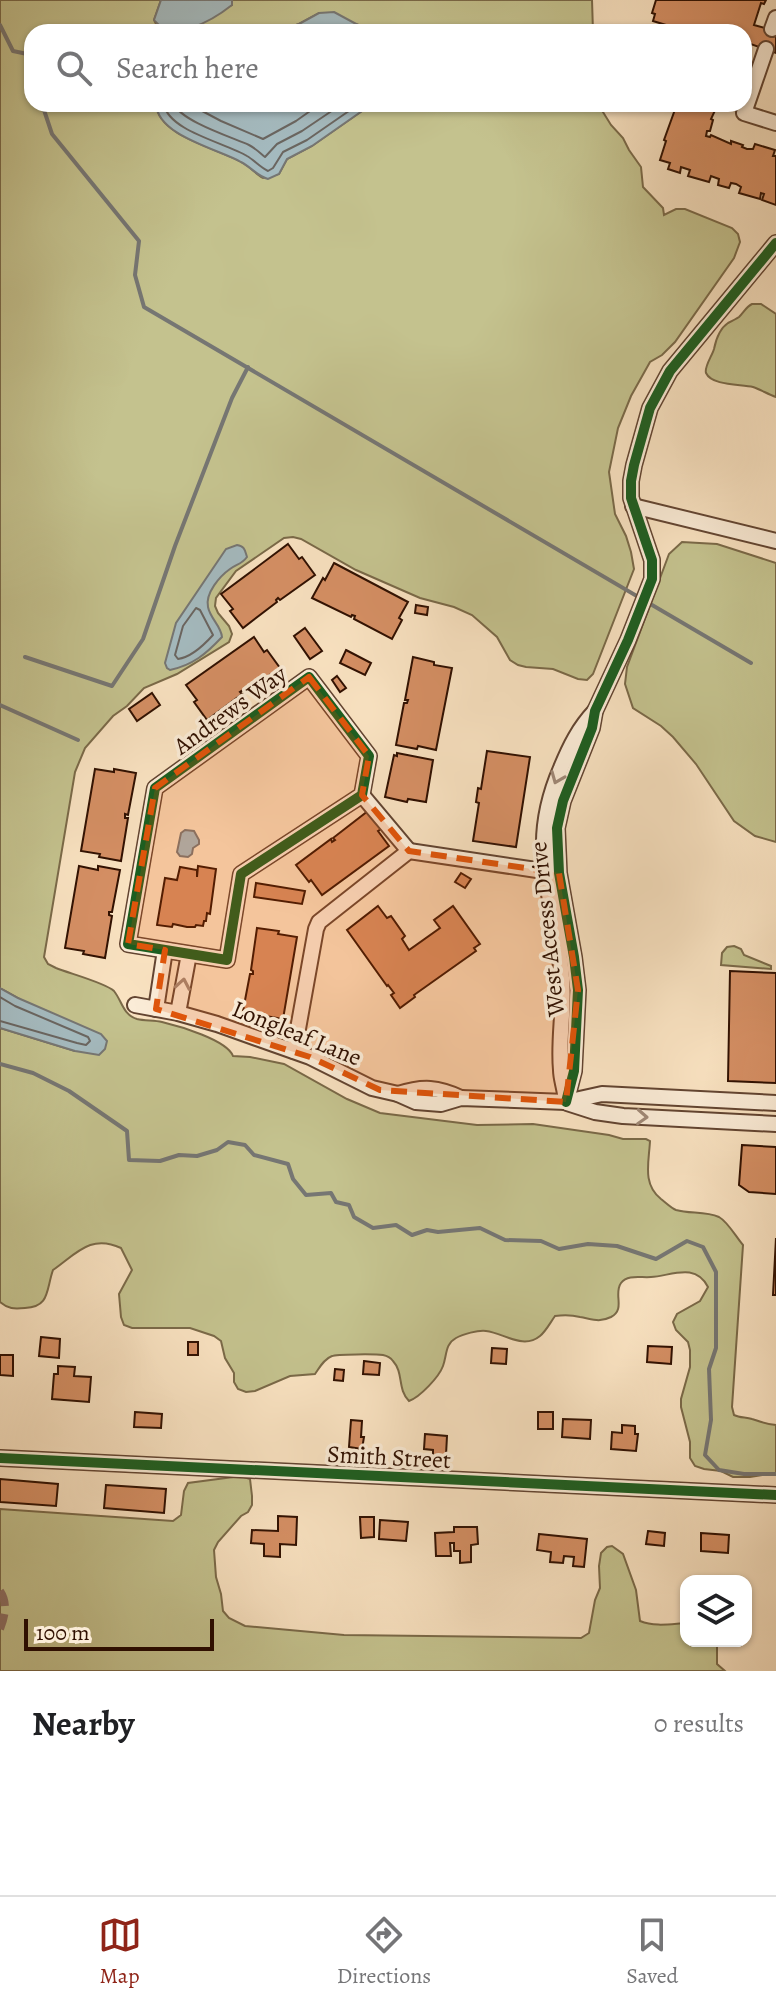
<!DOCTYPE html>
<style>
body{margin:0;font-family:Alegreya,serif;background:#f6f6f6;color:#202124}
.controls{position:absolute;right:24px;bottom:24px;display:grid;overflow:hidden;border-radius:16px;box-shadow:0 2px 6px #0004}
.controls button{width:72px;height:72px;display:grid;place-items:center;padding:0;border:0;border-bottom:2px solid #e0e0e0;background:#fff;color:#202124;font:40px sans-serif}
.scale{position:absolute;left:24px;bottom:20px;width:190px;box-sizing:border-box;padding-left:8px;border:4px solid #301001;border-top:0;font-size:22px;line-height:28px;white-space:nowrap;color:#301001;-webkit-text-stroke:6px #fbecd7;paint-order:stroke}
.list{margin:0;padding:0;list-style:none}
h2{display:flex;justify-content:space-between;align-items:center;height:104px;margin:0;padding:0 32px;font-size:34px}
h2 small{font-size:26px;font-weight:400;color:#757577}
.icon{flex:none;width:44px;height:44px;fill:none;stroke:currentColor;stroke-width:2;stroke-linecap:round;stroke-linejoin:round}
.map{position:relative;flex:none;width:776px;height:1671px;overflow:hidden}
.search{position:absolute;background:#fff;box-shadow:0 2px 6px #0004;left:24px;right:24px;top:24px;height:88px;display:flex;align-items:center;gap:20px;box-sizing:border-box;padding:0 28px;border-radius:24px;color:#757577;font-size:30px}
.sheet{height:224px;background:#fff}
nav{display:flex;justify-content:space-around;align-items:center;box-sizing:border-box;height:112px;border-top:2px solid #e0e0e0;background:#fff;font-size:22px;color:#757577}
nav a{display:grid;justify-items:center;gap:4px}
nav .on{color:#8f2418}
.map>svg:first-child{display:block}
.green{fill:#c4c28e;stroke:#7a6948;stroke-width:2}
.water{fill:#a4babf;stroke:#767673;stroke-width:2}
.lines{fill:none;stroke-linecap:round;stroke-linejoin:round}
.shore{stroke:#6a6560;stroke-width:2}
.stream{stroke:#767673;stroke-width:4}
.building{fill:#d58f64;stroke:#301001;stroke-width:2}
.minor-casing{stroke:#624431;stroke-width:18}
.minor{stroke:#fbecd7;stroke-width:14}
.quiet{stroke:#8d6e63;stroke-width:8;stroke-dasharray:16 8;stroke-linecap:butt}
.cycleway-casing{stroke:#fbecd7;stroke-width:15}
.cycleway{stroke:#1b5e20;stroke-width:10}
.oneway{stroke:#a08977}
.marked{fill:#df550b;fill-opacity:0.2;stroke:#df550b;stroke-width:6;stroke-dasharray:16 10;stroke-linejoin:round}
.labels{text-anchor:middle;stroke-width:7;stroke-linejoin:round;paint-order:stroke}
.street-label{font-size:24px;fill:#301001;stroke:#fbecd7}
</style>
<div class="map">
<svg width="776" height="1671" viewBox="0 0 776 1671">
<rect width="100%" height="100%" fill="#f9e2c1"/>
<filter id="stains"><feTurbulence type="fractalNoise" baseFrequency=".0025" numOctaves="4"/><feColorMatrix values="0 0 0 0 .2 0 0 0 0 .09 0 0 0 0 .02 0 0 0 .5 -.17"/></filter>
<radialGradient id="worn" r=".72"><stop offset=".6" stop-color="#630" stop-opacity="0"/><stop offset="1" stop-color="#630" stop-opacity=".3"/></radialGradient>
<!-- green -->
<g class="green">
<path d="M0,0h161l-7,20 2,4 17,8h-141v72h124c2,33 63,44 87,59 7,4 13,11 20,15l16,-4 8,-15 25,-13 60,-42h226l13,21 12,13 6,12 12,17 2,20 20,21 1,7 12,-6h9l47,19 6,6 2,8 -6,16 -59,84 -13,13 -12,7 -19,34 -13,32 -9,44 6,42 11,22 5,16 3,17 -41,105 -6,6 -9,-1 -25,-10 -27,-2 -8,-2 -8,-5 -13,-23 -25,-22 -18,-8 -34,-9 -64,-28 -55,-31 -8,-2 -9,1 -48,33 -20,27 -1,8 3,7 11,13 3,8 -3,8 -52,32 -33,14 -17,18 -14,10 -28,32 -10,24 -31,185 4,7 8,4c12,5 50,15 58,23 8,10 9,24 23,28 8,2 17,1 25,3 17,4 65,18 71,34l17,1 34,7 63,35 33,14 97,12 56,-1 76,11 14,4h23l4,2c-1,21 -8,43 11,58 4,3 10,9 15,11 14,4 29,1 43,7 9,5 17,20 24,28l-11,162 2,8c6,3 12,2 18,4 11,3 12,5 24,6v50l-8,-1 -18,3h-17l-12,-6 -17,-2 -9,-3 -5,-8v-16l-9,-35v-8l9,-32v-17l-2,-8 -12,-12 -3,-8 4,-8 23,-13 8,-14c-13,-25 -37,-11 -57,-10 -10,1 -23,-3 -30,6 -8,11 5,26 -10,34 -12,6 -19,2 -31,0 -8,-2 -17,-2 -25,-1 -5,7 -9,15 -15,20 -17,14 -36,-3 -54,-5 -8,-1 -23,3 -30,7 -11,6 -9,17 -13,28 -4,11 -23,31 -34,35 -12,-12 -5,-28 -16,-40 -3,-4 -5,-5 -10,-6 -6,-1 -47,-1 -51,1 -8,3 -12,11 -17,18l-25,2 -35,15 -9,1 -8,-3 -4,-7v-9l-9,-15 -4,-17 -7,-5 -24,-8h-58l-8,-3 -3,-8 -2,-23 13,-24 -11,-22c-30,-14 -44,5 -68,22 -7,20 -3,37 -28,38 -11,1 -17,1 -25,-6v-274l75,23 -57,-53 -18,-10z"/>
<polygon points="232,0 592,0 593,32 371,32 362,26 319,13 299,24 275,32 175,32 186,29 232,5"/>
<path d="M752,304h9l15,10v83c-8,-3 -15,-7 -23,-10 -12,-3 -41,-1 -47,-14 -2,-6 6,-17 8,-24 2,-10 5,-20 14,-26 4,-2 8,-4 11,-6 5,-5 7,-10 13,-13z"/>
<polygon points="682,542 717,544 776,563 776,842 755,836 734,821 696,764 673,737 661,726 633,708 625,684 627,667 669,554"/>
<polygon points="734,946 741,949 744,955 771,966 771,969 721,965 722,953 727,947"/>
<path d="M241,1476l9,3 2,17v9l-4,7 -7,4 -23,26 -4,8 2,27 5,17 2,17 6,7 16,8 99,9 237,3 8,-5 6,-33 5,-12 -1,-22 2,-13 6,-6 5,-1 11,8 13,36 4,31c15,6 30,3 46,2v18h31v23l8,7h-725v-162l173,12 8,-6 3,-24 4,-8z"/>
</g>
<!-- water -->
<g class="water">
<path d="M161,0h71v5c-19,15 -59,39 -78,15z"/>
<polygon points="334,12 371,32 275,32 299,24 319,13"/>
<path d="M156,104h216l-60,42 -25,13 -8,15 -11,5c-11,-3 -17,-12 -27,-17 -23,-13 -83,-26 -85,-58z"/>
<path d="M237,545c8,1 8,6 10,12 -5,7 -10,7 -17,12 -10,7 -25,24 -22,38 2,11 13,19 14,30 -16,17 -29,28 -52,33l-3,-2 -2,-5 11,-40 50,-74z"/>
<polygon points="185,830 194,831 199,840 199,844 193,848 192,854 188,857 180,856 177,852 181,833"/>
<polygon points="0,988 18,998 101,1034 107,1041 105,1049 99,1055 75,1051 0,1028"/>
</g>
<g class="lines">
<!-- shore -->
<g class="shore">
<path d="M164,104c4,27 62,39 83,52 7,4 13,11 21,15l5,-3 10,-16 24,-12 52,-36"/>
<path d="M174,104c7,17 57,33 75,41 6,3 11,8 16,12l12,-13 25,-13 40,-27"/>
<polyline points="189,104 221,121 263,139 296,121 320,104"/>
<path d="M196,608l4,2 13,25c-9,10 -21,22 -35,24l-3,-4 8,-29z"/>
<polyline points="0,997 15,1006 88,1037 90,1041 86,1045 77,1043 0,1021"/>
</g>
<!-- stream -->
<g class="stream">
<polyline points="0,25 13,51 32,55"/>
<polyline points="42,104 52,134 139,241 135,275 144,307 751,663"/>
<polyline points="25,657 112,686 143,639 175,546 232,398 248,367"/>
<polyline points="0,705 78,740"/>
<polyline points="0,1064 33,1073 69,1091 127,1131 129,1160 160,1161 179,1155 197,1156 217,1150 228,1142 245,1145 254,1155 288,1164 293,1179 306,1195 331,1193 336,1202 349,1205 354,1217 373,1228 396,1225 412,1235 427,1230 438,1232 480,1228 505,1240 541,1241 559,1249 588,1244 617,1246 656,1259 687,1241 703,1247 716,1272 716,1348 709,1369 711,1420 705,1455 719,1470 744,1474 776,1474"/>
</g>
</g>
<!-- building -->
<g class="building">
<polygon points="656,0 766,0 764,4 761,3 754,25 776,31 776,53 748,43 744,55 746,56 744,63 744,32 678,32 679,29 653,21 655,14 652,13"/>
<polygon points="677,104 718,104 711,119 713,120 710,131 707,131 706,136 710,137 711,135 731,144 731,141 743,145 742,147 747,149 753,149 755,144 775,150 773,156 776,156 776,205 762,200 764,194 761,193 760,199 739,193 741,187 736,184 731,183 729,188 718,185 719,179 711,176 709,182 688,176 690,170 681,167 680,173 668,169 670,163 660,160 666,141 664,140"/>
<polygon points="288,544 299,559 302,557 315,575 280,600 278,598 276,600 277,602 243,628 230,611 233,609 221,594"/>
<polygon points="334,563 408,602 399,618 402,620 392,639 354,619 355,616 352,615 351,617 312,598 323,578 325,580"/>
<polygon points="416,605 428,607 427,615 415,613"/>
<polygon points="305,628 322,651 310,659 294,636"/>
<polygon points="254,637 264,652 267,650 280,668 244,692 243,690 240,692 242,694 207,720 194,702 197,700 186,685"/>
<polygon points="346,650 371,663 365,675 340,663"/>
<polygon points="413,657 434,662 434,665 452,668 436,750 418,746 417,749 396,745 404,703 407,703 408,700 405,700"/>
<polygon points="337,676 346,688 340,692 332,680"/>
<polygon points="152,693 160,705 137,721 129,709"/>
<polygon points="487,751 530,757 516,847 473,841 479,803 476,802 478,788 481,789"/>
<polygon points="397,753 433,760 426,802 408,799 407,802 385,797 394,755 397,756"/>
<polygon points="95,769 114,772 114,769 136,773 128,815 125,814 125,818 128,818 121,861 99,857 100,854 81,851"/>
<polygon points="368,811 381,829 378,831 389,846 322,895 311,880 309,882 296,865 331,839 332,842 335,840 333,838"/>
<polygon points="79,866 98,870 98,866 120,870 112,912 109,912 109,915 112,916 105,958 83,954 84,951 65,948"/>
<polygon points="198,866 216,869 210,914 207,913 206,921 204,921 203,926 196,925 195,927 187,927 173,924 172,927 157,925 165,878 177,880 180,867 197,870 197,877"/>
<polygon points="461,873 471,879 465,888 455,882"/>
<polygon points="256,883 305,891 302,904 254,897"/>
<polygon points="378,906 387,918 391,916 405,936 402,939 409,950 440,928 434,920 453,906 480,944 474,948 476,951 414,995 415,997 400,1008 391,995 394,993 388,985 387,986 347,930"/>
<polygon points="257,928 279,931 278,934 297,937 283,1019 265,1016 264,1019 242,1016 250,974 253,974 253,971 251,970"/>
<polygon points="730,971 776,973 776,1083 728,1081"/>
<polygon points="742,1145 776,1147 776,1194 749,1192 739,1185"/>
<polygon points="776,1238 776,1295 773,1295"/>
<polygon points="41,1337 60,1339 59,1358 39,1356"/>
<rect x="188" y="1342" width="10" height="13"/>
<polygon points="648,1346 672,1347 671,1364 647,1362"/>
<polygon points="492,1348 507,1349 506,1364 491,1363"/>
<polygon points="0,1355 13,1355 13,1376 0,1375"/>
<polygon points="364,1361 380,1363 379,1375 363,1374"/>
<polygon points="58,1366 75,1367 74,1376 91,1377 89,1402 52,1399 54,1374 58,1374"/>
<polygon points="335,1369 344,1370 343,1381 334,1380"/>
<polygon points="135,1412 162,1414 161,1428 134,1427"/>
<rect x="538" y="1412" width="15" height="17"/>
<polygon points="563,1419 591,1420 590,1439 562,1437"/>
<polygon points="351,1420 362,1421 361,1437 364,1437 362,1449 349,1447"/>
<polygon points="622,1425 635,1426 635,1434 638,1434 636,1451 611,1449 612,1432 622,1433"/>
<polygon points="425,1434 447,1436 446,1455 433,1455 433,1450 424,1449"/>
<polygon points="0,1479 58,1484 56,1506 0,1502"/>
<polygon points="106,1485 166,1489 164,1513 104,1508"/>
<polygon points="278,1516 297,1517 296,1545 280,1544 280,1557 264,1556 264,1544 251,1543 252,1530 278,1531"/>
<polygon points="360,1517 374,1517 374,1537 361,1538"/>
<polygon points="380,1520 408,1522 406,1541 379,1539"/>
<polygon points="454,1527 477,1527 478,1544 471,1545 471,1562 460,1563 460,1551 454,1551 454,1543 450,1543 451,1556 436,1556 435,1533 454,1532"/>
<polygon points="648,1531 665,1533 664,1546 646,1544"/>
<polygon points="701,1533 729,1535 728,1553 701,1551"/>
<polygon points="539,1534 587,1539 584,1567 573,1566 574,1557 564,1556 563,1563 550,1562 551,1552 537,1550"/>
</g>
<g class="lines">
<!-- minor casing -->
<g class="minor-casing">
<g id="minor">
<polyline points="772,29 776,18"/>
<polyline points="766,49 744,113 776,123"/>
<polyline points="633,506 776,541"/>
<polygon points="309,677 369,756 362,795 241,874 227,960 128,944 155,788"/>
<polyline points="362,795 409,851"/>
<polyline points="135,1005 178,1013 217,1024 310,1057 372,1088 398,1094 416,1102 441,1104 461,1098 566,1102 602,1094 776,1103"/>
<polyline points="156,1009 165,950"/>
<polyline points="178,1013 189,954"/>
<polyline points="294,1051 316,929 319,922 409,851 550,872"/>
<path d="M398,1094c25,-8 40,-7 63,4"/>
<path d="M565,1094c-1,-8 -4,-16 -4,-24 -3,-30 4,-61 1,-92 -6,-81 -37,-128 -1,-210 9,-22 18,-40 34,-57"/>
<polyline points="566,1102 574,1071 578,990 574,957 559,873 557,828 563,801 592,728 595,711 628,640 652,579 652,560 631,498 631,481 634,465 650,408 670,371 776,243"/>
<polyline points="567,1103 595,1112 623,1116 776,1124"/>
<polyline points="0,1458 776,1495"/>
</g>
</g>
<!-- minor -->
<use href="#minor" class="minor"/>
<!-- quiet -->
<path class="quiet" d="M0,1591c8,12 5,25 0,38"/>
<!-- cycleway casing -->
<g class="cycleway-casing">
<g id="cycleway">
<polygon points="309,677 369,756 362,795 241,874 227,960 128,944 155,788"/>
<polyline points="566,1102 574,1071 578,990 574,957 559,873 557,828 563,801 592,728 595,711 628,640 652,579 652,560 631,498 631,481 634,465 650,408 670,371 776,243"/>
<polyline points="0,1458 776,1495"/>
</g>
</g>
<!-- cycleway -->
<use href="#cycleway" class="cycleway"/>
</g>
<!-- one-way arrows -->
<defs><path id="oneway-chevron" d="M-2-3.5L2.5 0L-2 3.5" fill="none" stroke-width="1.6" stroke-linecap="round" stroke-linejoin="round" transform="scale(2)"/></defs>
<g class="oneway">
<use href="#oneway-chevron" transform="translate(557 778) rotate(112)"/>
<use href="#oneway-chevron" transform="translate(183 984) rotate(-80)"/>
<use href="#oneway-chevron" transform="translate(642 1117) rotate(3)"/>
</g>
<!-- marked area -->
<path class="marked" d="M309,677l60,79 -7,39 47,56 150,22 19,117 -12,112 -186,-12 -70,-33 -154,-48 9,-59 -37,-6 27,-156z"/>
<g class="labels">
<!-- street labels -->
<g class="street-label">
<text transform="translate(230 710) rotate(-36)" y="8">Andrews Way</text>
<text transform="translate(547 929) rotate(-96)" y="8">West Access Drive</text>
<text transform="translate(297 1033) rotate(22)" y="8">Longleaf Lane</text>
<text transform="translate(389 1457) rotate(3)" y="8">Smith Street</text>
</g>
</g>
<rect width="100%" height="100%" filter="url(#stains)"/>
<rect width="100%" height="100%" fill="url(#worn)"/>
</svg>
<div class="controls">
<button><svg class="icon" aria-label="layers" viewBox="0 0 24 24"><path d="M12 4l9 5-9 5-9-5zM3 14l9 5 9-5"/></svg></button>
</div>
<div class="scale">100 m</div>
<div class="search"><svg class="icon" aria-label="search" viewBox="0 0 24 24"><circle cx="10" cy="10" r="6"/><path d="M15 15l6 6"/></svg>Search here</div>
</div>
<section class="sheet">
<h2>Nearby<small>0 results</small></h2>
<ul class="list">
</ul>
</section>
<nav>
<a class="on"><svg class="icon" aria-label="map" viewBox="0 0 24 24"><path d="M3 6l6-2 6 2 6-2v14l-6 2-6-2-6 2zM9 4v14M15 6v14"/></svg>Map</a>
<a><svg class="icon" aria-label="directions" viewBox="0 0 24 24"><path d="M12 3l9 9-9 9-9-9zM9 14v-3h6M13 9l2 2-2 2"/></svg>Directions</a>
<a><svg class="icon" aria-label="saved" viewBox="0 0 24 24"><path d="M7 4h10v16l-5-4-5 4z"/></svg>Saved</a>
</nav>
